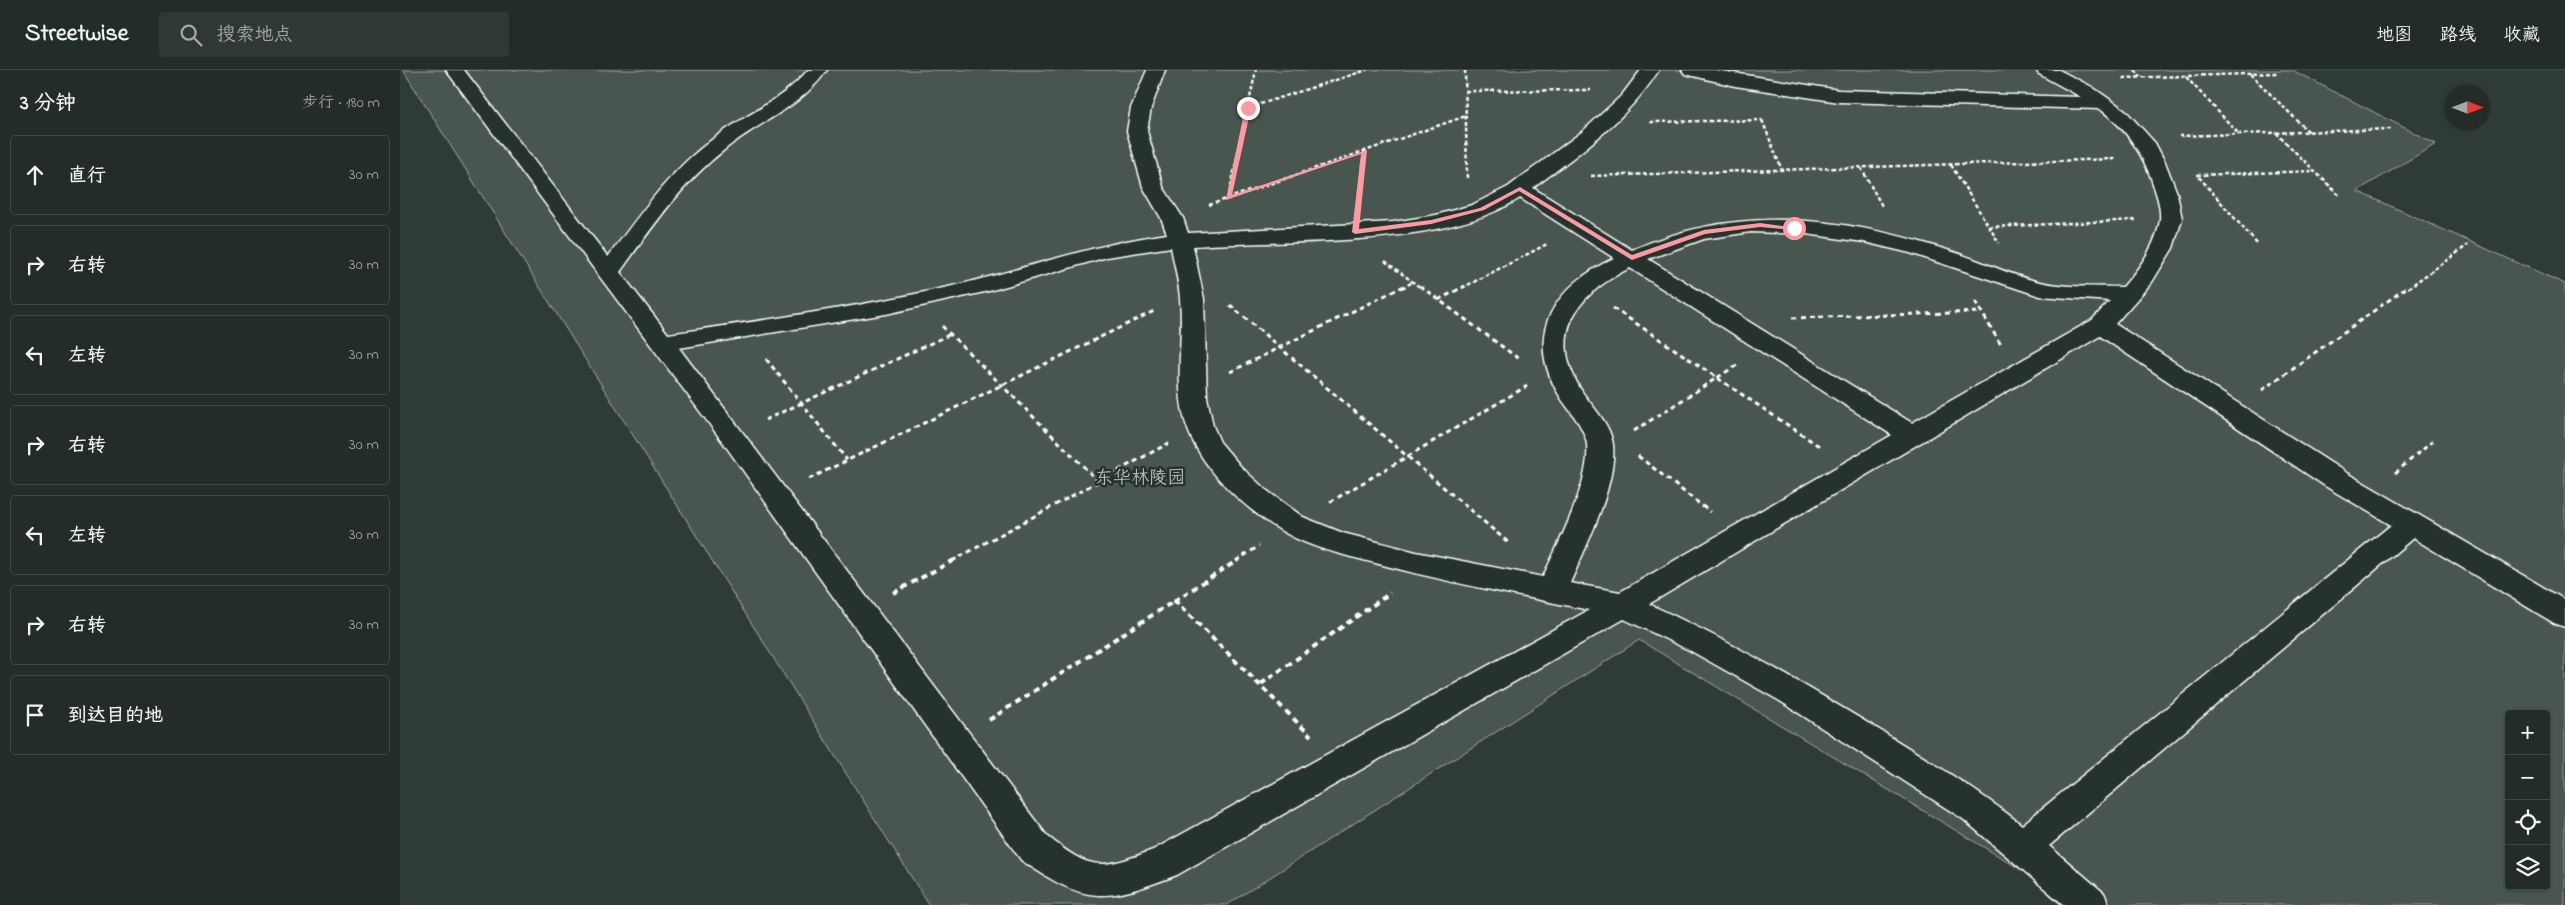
<!DOCTYPE html>
<html lang="zh">
<meta charset="utf-8">
<style>
body{margin:0;font-family:"Indie Flower","LXGW WenKai TC",sans-serif;background:#2f3834;color:#f1f3f6}
.controls{position:absolute;right:15px;bottom:15px;display:grid;overflow:hidden;border-radius:5px;box-shadow:0 1px 4px #0004}
.controls button{width:45px;height:45px;display:grid;place-items:center;padding:0;border:0;border-bottom:1px solid #404845;background:#232c28;color:#f1f3f6;font:25px sans-serif}
.compass{position:absolute;left:2045px;top:15px;width:45px;height:45px;border-radius:50%;background:#232c28;box-shadow:0 1px 4px #0004;rotate:90deg}
.stop{position:absolute;width:15px;height:15px;margin:-11px;border:4px solid #ff9aa2;border-radius:50%;background:#fff}
.stop.end{background:#ff9aa2;border-color:#fff;box-shadow:0 1px 5px #0008}
.list{margin:0;padding:0;list-style:none}
h2{display:flex;justify-content:space-between;align-items:center;height:65px;margin:0;padding:0 20px;font-size:21px}
h2 small{font-size:16px;font-weight:400;color:#a3a7a8}
.list li{display:grid;grid-template-columns:32px 1fr auto;gap:15px;align-items:center;box-sizing:border-box;height:80px;margin:0 10px 10px;padding:0 10px;border:1px solid #404845;border-radius:5px}
.list b{display:block;font-size:19px;white-space:nowrap}
.list em{font-size:16px;font-style:normal;color:#a3a7a8}
.icon{flex:none;width:28px;height:28px;fill:none;stroke:currentColor;stroke-width:2;stroke-linecap:round;stroke-linejoin:round}
.map{position:relative;flex:none;width:2165px;height:835px;overflow:hidden}
header{display:flex;align-items:center;gap:30px;box-sizing:border-box;height:70px;padding:0 25px;background:#232c28;border-bottom:1px solid #404845}
header strong{font-size:24px}
nav{display:flex;gap:28px;margin-inline-start:auto;font-size:18px}
.search{width:350px;height:45px;background:#2f3834;display:flex;align-items:center;gap:12px;box-sizing:border-box;padding:0 18px;border-radius:5px;color:#a3a7a8;font-size:19px}
main{display:flex}
aside{flex:1;background:#232c28}
.map>svg:first-child{display:block}
.green{fill:#4a544f;stroke:#a4aaa7;fill-rule:evenodd}
.lines{fill:none;stroke-linecap:round;stroke-linejoin:round}
.minor-casing{stroke:#fff;stroke-width:3}
.path-far2{stroke:#fff;stroke-width:2.5;stroke-dasharray:4 2.5;stroke-linecap:butt}
.path-far1{stroke:#fff;stroke-width:3;stroke-dasharray:5 4;stroke-linecap:butt}
.path{stroke:#fff;stroke-width:4;stroke-dasharray:6 4.5;stroke-linecap:butt}
.minor{fill:#26332d;fill-rule:evenodd}
.route{fill:#ff9aa2}
.labels{text-anchor:middle;stroke-width:5;stroke-linejoin:round;paint-order:stroke}
.park-label{font-size:18px;fill:#b7bbb9;stroke:#26332d}
</style>
<header>
<strong>Streetwise</strong>
<div class="search"><svg class="icon" aria-label="search" viewBox="0 0 24 24"><circle cx="10" cy="10" r="6"/><path d="M15 15l6 6"/></svg>搜索地点</div>
<nav><a>地图</a><a>路线</a><a>收藏</a></nav>
</header>
<main>
<aside>
<h2>3 分钟<small>步行 · 180 m</small></h2>
<ul class="list">
<li><svg class="icon" aria-label="ahead" viewBox="0 0 24 24"><path d="M12 20V5M6 11l6-6 6 6"/></svg><div><b>直行</b></div><em>30 m</em></li>
<li><svg class="icon" aria-label="right" viewBox="0 0 24 24"><path d="M7 20v-9h11M14 6l5 5-5 5"/></svg><div><b>右转</b></div><em>30 m</em></li>
<li><svg class="icon" aria-label="left" viewBox="0 0 24 24"><path d="M17 20v-9H6M10 6l-5 5 5 5"/></svg><div><b>左转</b></div><em>30 m</em></li>
<li><svg class="icon" aria-label="right" viewBox="0 0 24 24"><path d="M7 20v-9h11M14 6l5 5-5 5"/></svg><div><b>右转</b></div><em>30 m</em></li>
<li><svg class="icon" aria-label="left" viewBox="0 0 24 24"><path d="M17 20v-9H6M10 6l-5 5 5 5"/></svg><div><b>左转</b></div><em>30 m</em></li>
<li><svg class="icon" aria-label="right" viewBox="0 0 24 24"><path d="M7 20v-9h11M14 6l5 5-5 5"/></svg><div><b>右转</b></div><em>30 m</em></li>
<li><svg class="icon" aria-label="arrive" viewBox="0 0 24 24"><path d="M6 21V4h12l-3 4 3 4H6"/></svg><div><b>到达目的地</b></div></li>
</ul>
</aside>
<div class="map">
<svg width="2165" height="835" viewBox="0 0 2165 835">
<rect width="100%" height="100%" fill="#2f3b35"/>
<filter id="ink" filterUnits="userSpaceOnUse"><feTurbulence type="fractalNoise" baseFrequency=".02" numOctaves="2"/><feDisplacementMap in="SourceGraphic" scale="10" xChannelSelector="R" yChannelSelector="G"/><feConvolveMatrix kernelMatrix="1 2 1 2 8 2 1 2 1" color-interpolation-filters="sRGB"/></filter>
<g filter="url(#ink)">
<!-- green -->
<path class="green" d="M3,0h1889l144,74 -79,47 208,93v621h-504l-36,-33 -386,-232 -412,265h-298zM2109,644h37v172h-37z"/>
<g class="lines">
<!-- minor casing -->
<g class="minor-casing">
<path id="minor" d="M46,0h18l144,187c31,-41 60,-84 101,-115 32,-26 72,-40 99,-72h19c-26,38 -70,52 -104,81 -42,33 -72,78 -103,121l48,62c97,-14 193,-27 289,-49 71,-17 137,-41 210,-51l-6,-16 -18,-31 -16,-56 4,-23 16,-38h18l-14,38 -4,23 16,56 20,31 5,15 205,-11 43,-7 36,-10 36,-18 75,-56 39,-36 19,-25h18c-32,50 -79,83 -126,118l99,62c105,-46 209,-34 315,0 31,9 61,25 93,32 27,6 56,4 83,5 17,-20 33,-41 37,-67 1,-10 -2,-21 -5,-30 -10,-34 -27,-60 -55,-81l-261,-7 -104,-16 -50,-12 -3,-4h33l124,20 242,7 -42,-23 -3,-4h23l33,17 33,23 30,33 10,19 12,31 5,26 -9,29 -21,34 -37,42 230,148 220,128v27l-11,-4 -141,-85 -364,308 55,47 5,12h-45l-101,-86 -183,-118 -89,-50 -67,-32 -447,256c-74,28 -90,30 -156,-15l-299,-419zM1120,128l94,60c-58,28 -92,74 -55,137 9,15 25,30 28,49 4,37 -29,100 -44,133l-127,-25 -73,-19 -40,-16 -37,-27 -24,-22 -22,-26 -7,-16 -6,-29 -3,-98 -11,-53c94,-7 247,4 327,-48zM1351,162l55,2 58,8 46,11 130,43 70,5 -18,19 -180,103 -264,-164 56,-20zM771,177c3,17 8,35 9,52 4,42 -7,88 7,128 15,43 57,81 95,104 28,17 62,24 93,32 70,19 142,32 214,47l-436,240c-53,20 -62,21 -106,-14l-368,-488 207,-34 103,-23 118,-34zM1230,198l262,167 -272,157 -50,-9c16,-36 47,-99 43,-138 -2,-20 -19,-36 -30,-52 -37,-58 -8,-98 47,-125zM1700,266l225,150 66,39 -369,300c-43,-34 -89,-62 -136,-91 -77,-47 -154,-92 -237,-130z"/>
</g>
<!-- path-far2 -->
<g class="path-far2">
<polyline points="1065,0 1067,109"/>
<polyline points="1735,0 1741,7"/>
<polyline points="1850,4 1909,62"/>
<polyline points="1786,7 1839,64"/>
<polyline points="1723,8 1877,3"/>
<polyline points="1065,21 1191,20"/>
<polyline points="848,38 967,0"/>
<polyline points="1362,50 1382,100"/>
<polyline points="1250,52 1362,50"/>
<polyline points="1876,63 1940,126"/>
<polyline points="1779,66 1991,59"/>
<polyline points="1551,95 1599,173"/>
<polyline points="1461,98 1482,136"/>
<polyline points="1797,105 1914,101"/>
<polyline points="1191,106 1715,89"/>
<polyline points="1799,107 1858,175"/>
<polyline points="828,129 856,0"/>
<polyline points="959,130 965,81"/>
<polyline points="809,135 1066,46"/>
<polyline points="1589,157 1736,150"/>
<polyline points="985,191 1021,218"/>
<polyline points="1002,218 1013,212"/>
<polyline points="1062,218 1147,174"/>
<polyline points="2008,218 2068,175"/>
</g>
<!-- path-far1 -->
<g class="path-far1">
<polyline points="1020,216 1119,289"/>
<polyline points="1038,230 1065,216"/>
<polyline points="1575,231 1601,275"/>
<polyline points="830,235 1110,474"/>
<polyline points="1213,238 1422,378"/>
<polyline points="1392,248 1581,242"/>
<polyline points="542,256 698,411"/>
<polyline points="366,289 447,390"/>
<polyline points="830,302 1004,216"/>
<polyline points="1862,320 2009,216"/>
<polyline points="365,350 551,264"/>
<polyline points="1234,361 1337,295"/>
<polyline points="1238,386 1310,442"/>
<polyline points="1995,403 2033,371"/>
<polyline points="409,409 756,240"/>
<polyline points="930,432 1127,316"/>
<polyline points="552,491 769,373"/>
<polyline points="836,491 859,476"/>
</g>
<!-- path -->
<g class="path">
<polyline points="493,523 554,490"/>
<polyline points="774,530 911,666"/>
<polyline points="861,614 990,523"/>
<polyline points="589,650 838,490"/>
</g>
<!-- minor -->
<use href="#minor" class="minor"/>
</g>
</g>
<!-- route -->
<polygon class="route" points="848,36 851,38 832,125 967,80 959,159 1031,150 1080,138 1120,117 1232,185 1304,160 1360,153 1397,158 1394,160 1360,157 1305,164 1232,190 1119,121 1084,140 1031,154 955,164 952,162 961,84 826,130 845,38"/>
<g class="labels">
<!-- park labels -->
<g class="park-label">
<text x="740" y="413">东华林陵园</text>
</g>
</g>
</svg>
<div class="controls">
<button>+</button>
<button>−</button>
<button><svg class="icon" aria-label="locate" viewBox="0 0 24 24"><circle cx="12" cy="12" r="6"/><path d="M12 2v4M12 18v4M2 12h4M18 12h4"/></svg></button>
<button><svg class="icon" aria-label="layers" viewBox="0 0 24 24"><path d="M12 4l9 5-9 5-9-5zM3 14l9 5 9-5"/></svg></button>
</div>
<svg class="compass" viewBox="-18 -18 36 36"><path d="M0-13l5 13h-10z" fill="#e53935"/><path d="M0 13l5-13h-10z" fill="#a3a7a8"/></svg>
<div class="stop" style="left:1394px;top:158px"></div>
<div class="stop end" style="left:848px;top:38px"></div>
</div>
</main>
